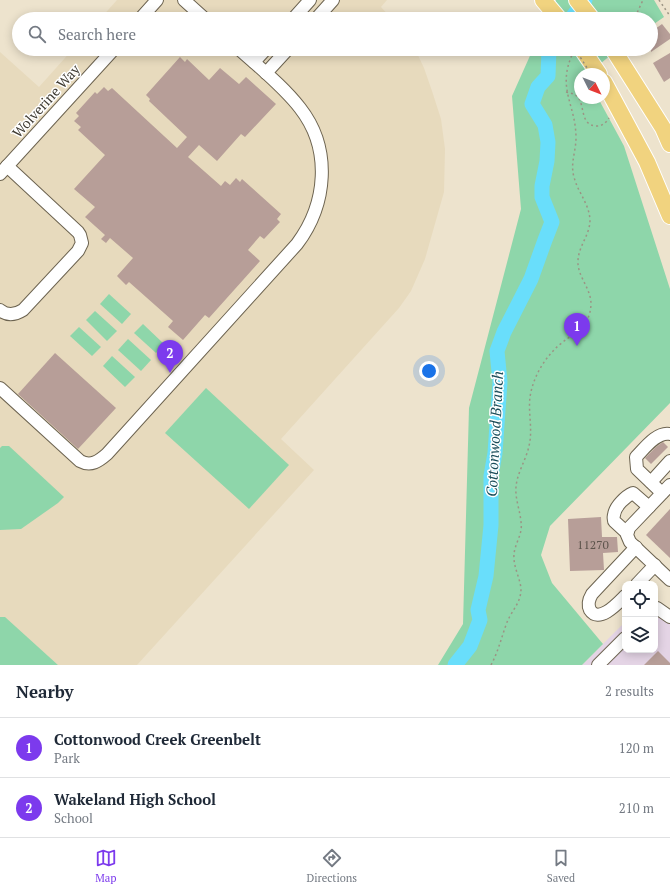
<!DOCTYPE html>
<style>
body{margin:0;font-family:"PT Serif",serif;background:#f2f2f3;color:#1f2937}
.controls{position:absolute;right:12px;bottom:12px;display:grid;overflow:hidden;border-radius:8px;box-shadow:0 2px 10px #0003}
.controls button{width:36px;height:36px;display:grid;place-items:center;padding:0;border:0;border-bottom:1px solid #e0e1e3;background:#fff;color:#1f2937;font:20px sans-serif}
.compass{position:absolute;left:574px;top:68px;width:36px;height:36px;border-radius:50%;background:#fff;box-shadow:0 2px 10px #0003;rotate:132deg}
.you{position:absolute;left:429px;top:371px;width:14px;height:14px;margin:-10px;border:3px solid #fff;border-radius:50%;background:#1a73e8;box-shadow:0 0 0 6px #1a73e833}
.badge{display:grid;place-items:center;width:26px;height:26px;border-radius:50%;background:#7c3aed;color:#fff;font-size:13px;font-weight:700}
.pin{position:absolute;translate:-50% -33px;filter:drop-shadow(0 1px 2px #0008)}
.pin::after{content:'';position:absolute;top:21px;width:14px;height:12px;background:inherit;clip-path:polygon(0 0,100% 0,50% 100%)}
.list{margin:0;padding:0;list-style:none}
h2{display:flex;justify-content:space-between;align-items:center;height:52px;margin:0;padding:0 16px;font-size:17px}
h2 small{font-size:13px;font-weight:400;color:#747a83}
.list li{display:grid;grid-template-columns:26px 1fr auto;gap:12px;align-items:center;box-sizing:border-box;height:60px;padding:0 16px;border-top:1px solid #e0e1e3}
.list b{display:block;font-size:15px;white-space:nowrap}
.list p{margin:0;font-size:13px;white-space:nowrap;color:#747a83}
.list em{font-size:13px;font-style:normal;color:#747a83}
.icon{flex:none;width:22px;height:22px;fill:none;stroke:currentColor;stroke-width:2;stroke-linecap:round;stroke-linejoin:round}
.map{position:relative;flex:none;width:670px;height:665px;overflow:hidden}
.search{position:absolute;background:#fff;box-shadow:0 2px 10px #0003;left:12px;right:12px;top:12px;height:44px;display:flex;align-items:center;gap:10px;box-sizing:border-box;padding:0 14px;border-radius:22px;color:#747a83;font-size:15px}
.sheet{height:172px;background:#fff}
nav{display:flex;justify-content:space-around;align-items:center;box-sizing:border-box;height:56px;border-top:1px solid #e0e1e3;background:#fff;font-size:11px;color:#747a83}
nav a{display:grid;justify-items:center;gap:2px}
nav .on{color:#7c3aed}
.map>svg:first-child{display:block}
.commercial{fill:#e4d4e5}
.built{fill:#e7dabd}
.green{fill:#8ed6aa}
.lines{fill:none;stroke-linecap:round;stroke-linejoin:round}
.river{stroke:#69defb;stroke-width:15}
.building{fill:#b79e98}
.minor-casing{stroke:#6c6350;stroke-width:14}
.major-casing{stroke:#fff;stroke-width:18}
.path{stroke:#9b9484;stroke-width:1.5;stroke-dasharray:2 3;stroke-linecap:butt}
.minor{stroke:#fff;stroke-width:12}
.major{stroke:#f1d37f;stroke-width:16}
.path-bridge{stroke:#9b9484;stroke-width:1.5;stroke-dasharray:2 3;stroke-linecap:butt}
.labels{text-anchor:middle;stroke-width:3;stroke-linejoin:round;paint-order:stroke}
.number-label{font-size:12px;fill:#5d544c}
.street-label{font-size:14px;fill:#3f3b32;stroke:#fff}
.water-label{font-size:15px;font-style:italic;fill:#1a4d59;stroke:#fff}
</style>
<div class="map">
<svg width="670" height="665" viewBox="0 0 670 665">
<rect width="100%" height="100%" fill="#ede3cd"/>
<!-- commercial -->
<polygon class="commercial" points="655,600 670,616 670,665 582,665 625,622 625,650 655,650"/>
<!-- built -->
<g class="built">
<polygon points="117,0 387,0 381,7 392,19 100,19"/>
<polygon points="73,49 415,49 424,68 432,91 441,119 445,149 444,192 425,259 411,291 399,308 281,439 314,470 137,665 58,665 5,618 0,617 0,52 39,87"/>
</g>
<!-- green -->
<g class="green">
<polygon points="556,0 654,0 664,17 651,26 651,19 547,19"/>
<polygon points="533,49 618,49 588,74 580,74 580,98 598,98 624,146 670,289 670,403 550,526 541,555 552,583 603,644 582,665 438,665 463,624 469,408 521,209 512,96"/>
<polygon points="109,294 131,314 122,324 100,304"/>
<polygon points="95,311 117,331 107,341 86,320"/>
<polygon points="143,324 164,344 156,353 134,333"/>
<polygon points="79,327 101,347 92,356 70,336"/>
<polygon points="128,339 151,360 141,371 118,350"/>
<polygon points="112,356 135,377 125,387 103,366"/>
<polygon points="206,388 289,465 249,509 165,433"/>
<polygon points="2,446 9,446 64,497 58,503 21,529 0,530 0,448"/>
<polygon points="0,617 5,617 58,665 0,665"/>
</g>
<g class="lines">
<!-- river -->
<g class="river">
<polyline points="571,19 585,0"/>
<polyline points="455,665 470,646 480,620 478,610 486,576 491,525 491,476 495,453 500,382 497,351 504,332 531,279 545,240 552,222 542,197 542,186 547,161 548,142 545,125 532,104 538,87 548,76 549,49"/>
</g>
</g>
<!-- building -->
<g class="building">
<polygon points="662,24 670,34 670,39 651,52 651,32"/>
<polygon points="670,53 670,78 664,82 653,63"/>
<polygon points="180,57 185,62 187,59 209,80 220,68 239,84 246,77 276,104 245,137 241,134 217,161 199,145 188,157 221,186 225,181 230,185 236,178 240,182 242,179 281,214 277,219 280,222 264,239 260,236 248,250 260,261 209,318 205,315 183,340 168,327 173,321 129,282 126,285 117,276 133,258 110,238 106,243 101,239 105,235 85,217 95,207 74,189 105,155 78,130 81,127 74,121 79,116 76,113 95,92 97,94 104,87 108,91 112,88 177,148 187,137 149,101 150,99 146,95"/>
<polygon points="55,353 116,408 78,449 18,394"/>
<polygon points="663,442 668,447 651,464 645,458 656,447"/>
<polygon points="670,509 670,558 646,535"/>
<polygon points="601,517 602,537 617,537 618,552 603,553 604,570 570,571 568,519"/>
<polygon points="658,651 670,663 670,665 644,665"/>
</g>
<g class="lines">
<!-- minor casing -->
<g class="minor-casing">
<g id="minor">
<polyline points="184,0 205,19"/>
<polyline points="140,19 157,0"/>
<polyline points="293,19 310,0"/>
<polyline points="316,19 333,0"/>
<polyline points="254,62 266,49"/>
<polyline points="266,73 288,49"/>
<polyline points="0,174 114,49"/>
<path d="M0,310c7,6 15,5 23,0l55,-59 4,-8 -2,-8 -2,-3 -71,-66"/>
<path d="M0,388l80,73c11,6 19,0 27,-7l190,-210c30,-40 35,-95 3,-136 -17,-22 -40,-40 -61,-59"/>
<polyline points="651,482 670,461"/>
<polyline points="670,485 629,528 627,535 630,542 670,580"/>
<path d="M662,493l-25,-24 -1,-12c8,-8 21,-26 34,-23"/>
<path d="M627,533l-13,-12c0,-2 -1,-4 0,-6 1,-9 12,-19 19,-22l16,14"/>
<polyline points="637,584 655,565"/>
<path d="M625,596c-7,7 -26,28 -35,14 -3,-6 -1,-11 2,-16l44,-47"/>
<polyline points="655,608 657,608 670,617"/>
<polyline points="598,665 625,638"/>
</g>
</g>
<!-- major casing -->
<g class="major-casing">
<g id="major">
<polyline points="543,0 559,19"/>
<polyline points="577,0 592,19"/>
<polyline points="582,49 599,74"/>
<polyline points="613,49 663,128 670,144"/>
<polyline points="604,82 647,162 670,216"/>
</g>
</g>
<!-- path -->
<g class="path">
<polyline points="659,0 670,16"/>
<polyline points="603,18 610,19"/>
<polyline points="630,19 637,13 643,0"/>
<path d="M566,92c5,1 9,2 12,5 7,9 2,29 19,29 5,0 9,-3 12,-8"/>
<path d="M491,665c7,-13 10,-26 15,-40 4,-13 15,-21 15,-36 -1,-12 -8,-22 -7,-35 1,-11 9,-20 7,-32 -1,-12 -6,-23 -5,-35 1,-14 10,-27 13,-41 4,-16 -1,-33 1,-49 3,-20 14,-38 28,-51 16,-14 32,-18 33,-42 0,-15 -12,-26 -13,-40 -1,-17 12,-28 12,-44 -1,-17 -12,-27 -16,-43 -4,-13 2,-26 2,-39 0,-33 -19,-49 -4,-83"/>
</g>
<!-- minor -->
<use href="#minor" class="minor"/>
<!-- major -->
<use href="#major" class="major"/>
<!-- path-bridge -->
<polyline class="path-bridge" points="575,49 591,74"/>
</g>
<g class="labels">
<!-- number labels -->
<g class="number-label">
<text x="593" y="549">11270</text>
</g>
<!-- street labels -->
<g class="street-label">
<text transform="translate(46 101) rotate(-48)" y="5">Wolverine Way</text>
</g>
<!-- water labels -->
<g class="water-label">
<text transform="translate(495 434) rotate(-87)" y="5">Cottonwood Branch</text>
</g>
</g>
</svg>
<div class="controls">
<button><svg class="icon" aria-label="locate" viewBox="0 0 24 24"><circle cx="12" cy="12" r="6"/><path d="M12 2v4M12 18v4M2 12h4M18 12h4"/></svg></button>
<button><svg class="icon" aria-label="layers" viewBox="0 0 24 24"><path d="M12 4l9 5-9 5-9-5zM3 14l9 5 9-5"/></svg></button>
</div>
<svg class="compass" viewBox="-18 -18 36 36"><path d="M0-13l5 13h-10z" fill="#e53935"/><path d="M0 13l5-13h-10z" fill="#747a83"/></svg>
<div class="you"></div>
<div class="pin badge" style="left:577px;top:346px">1</div>
<div class="pin badge" style="left:170px;top:373px">2</div>
<div class="search"><svg class="icon" aria-label="search" viewBox="0 0 24 24"><circle cx="10" cy="10" r="6"/><path d="M15 15l6 6"/></svg>Search here</div>
</div>
<section class="sheet">
<h2>Nearby<small>2 results</small></h2>
<ul class="list">
<li><span class="badge">1</span><div><b>Cottonwood Creek Greenbelt</b><p>Park</p></div><em>120 m</em></li>
<li><span class="badge">2</span><div><b>Wakeland High School</b><p>School</p></div><em>210 m</em></li>
</ul>
</section>
<nav>
<a class="on"><svg class="icon" aria-label="map" viewBox="0 0 24 24"><path d="M3 6l6-2 6 2 6-2v14l-6 2-6-2-6 2zM9 4v14M15 6v14"/></svg>Map</a>
<a><svg class="icon" aria-label="directions" viewBox="0 0 24 24"><path d="M12 3l9 9-9 9-9-9zM9 14v-3h6M13 9l2 2-2 2"/></svg>Directions</a>
<a><svg class="icon" aria-label="saved" viewBox="0 0 24 24"><path d="M7 4h10v16l-5-4-5 4z"/></svg>Saved</a>
</nav>
